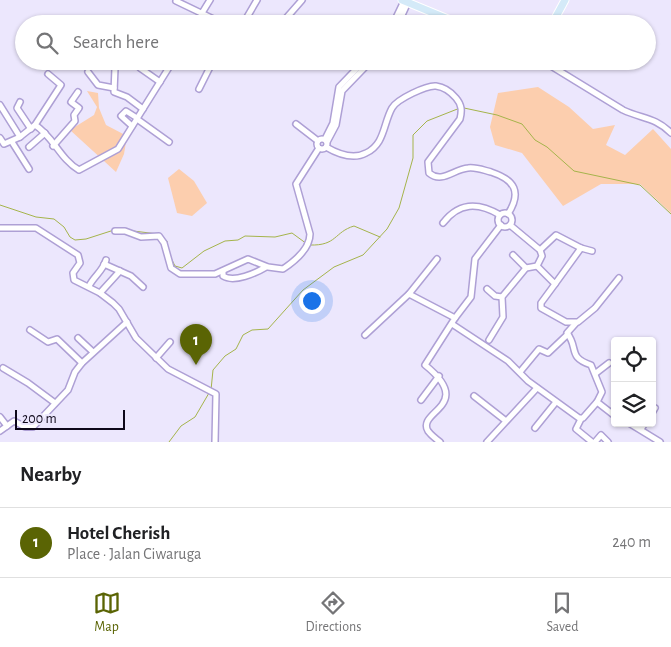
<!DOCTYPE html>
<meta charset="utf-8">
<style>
body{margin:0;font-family:"Alegreya Sans",sans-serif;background:#f2f2f2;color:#202124}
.controls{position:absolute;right:15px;bottom:15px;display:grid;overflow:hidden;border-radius:5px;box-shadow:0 1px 4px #0004}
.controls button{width:45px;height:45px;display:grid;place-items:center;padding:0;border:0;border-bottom:1px solid #e0e0e0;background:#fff;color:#202124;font:25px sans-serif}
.scale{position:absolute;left:15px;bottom:12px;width:110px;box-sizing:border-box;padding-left:5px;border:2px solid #0e081a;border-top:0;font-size:14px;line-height:18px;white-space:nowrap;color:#0e081a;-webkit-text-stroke:4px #ece7fd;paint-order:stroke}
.you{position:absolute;left:311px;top:300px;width:18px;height:18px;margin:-12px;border:4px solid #fff;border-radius:50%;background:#1a73e8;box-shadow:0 0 0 8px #1a73e833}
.badge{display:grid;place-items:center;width:32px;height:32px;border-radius:50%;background:#5a6404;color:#fff;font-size:16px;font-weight:700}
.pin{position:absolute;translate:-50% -41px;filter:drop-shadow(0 1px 2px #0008)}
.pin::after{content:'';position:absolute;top:26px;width:18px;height:15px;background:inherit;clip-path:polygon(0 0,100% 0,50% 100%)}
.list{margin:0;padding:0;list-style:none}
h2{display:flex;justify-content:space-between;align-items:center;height:65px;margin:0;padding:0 20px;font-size:21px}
h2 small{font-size:16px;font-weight:400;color:#757577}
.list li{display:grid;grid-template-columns:32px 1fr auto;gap:15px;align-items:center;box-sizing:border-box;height:70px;padding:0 20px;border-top:1px solid #e0e0e0}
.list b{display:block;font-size:19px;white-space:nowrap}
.list p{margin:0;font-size:16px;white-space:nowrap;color:#757577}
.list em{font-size:16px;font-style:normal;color:#757577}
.icon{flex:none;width:28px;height:28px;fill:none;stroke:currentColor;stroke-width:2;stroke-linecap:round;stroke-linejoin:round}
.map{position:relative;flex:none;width:671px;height:442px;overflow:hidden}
.search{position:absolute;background:#fff;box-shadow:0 1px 4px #0004;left:15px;right:15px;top:15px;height:55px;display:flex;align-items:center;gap:12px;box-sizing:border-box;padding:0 18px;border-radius:28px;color:#757577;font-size:19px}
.sheet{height:135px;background:#fff}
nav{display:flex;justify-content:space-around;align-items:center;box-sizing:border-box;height:70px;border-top:1px solid #e0e0e0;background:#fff;font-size:14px;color:#757577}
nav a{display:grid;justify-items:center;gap:2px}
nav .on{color:#5a6404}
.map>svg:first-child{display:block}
.green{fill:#fcceae}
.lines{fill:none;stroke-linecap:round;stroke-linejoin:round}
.stream{stroke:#a5b44b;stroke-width:1}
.minor-casing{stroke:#aea0d5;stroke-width:8}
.major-casing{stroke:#fff;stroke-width:9}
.minor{stroke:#fff;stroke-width:5}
.major{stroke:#d4eaf8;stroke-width:7}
</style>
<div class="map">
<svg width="671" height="442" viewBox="0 0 671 442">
<rect width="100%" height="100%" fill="#ece7fd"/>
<!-- green -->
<g class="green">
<polygon points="538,87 569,107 593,129 615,125 606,145 625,155 653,129 671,149 671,213 640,184 601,184 563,206 522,153 495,145 490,127 498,93"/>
<polygon points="87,91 98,93 99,108 106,125 127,136 124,154 116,172 70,130 94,115 97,107"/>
<polygon points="179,169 194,181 207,203 192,216 177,213 168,178"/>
</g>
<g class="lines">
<!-- stream -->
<g class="stream">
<polyline points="464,108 497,115 522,124 535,140 547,147 574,171 640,185 671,214"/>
<polyline points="0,205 36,217 54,219 64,227 70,237 75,240 86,239 114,230"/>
<polyline points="133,231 158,234"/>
<polyline points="162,236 167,241 168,250"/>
<path d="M310,245c27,1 24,-13 44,-19l26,11"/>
<polyline points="171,258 175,266 182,268 204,251 225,241 238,240 245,236 275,237 292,233 307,244"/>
<polyline points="211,390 213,370 225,356 236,349 243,335 252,330 268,329 303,290 334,267 363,255 387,229 399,208 413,158 413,135 427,121 460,108"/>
<polyline points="169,442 181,426 195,417 209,393"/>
</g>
<!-- minor casing -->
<g class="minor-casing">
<g id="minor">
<polyline points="176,1 224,24"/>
<polyline points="184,24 184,23"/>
<polyline points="200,24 202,13 210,0"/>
<polyline points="243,24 257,0"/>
<polyline points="281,24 302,0"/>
<polyline points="393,24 404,1"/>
<polyline points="398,24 408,2"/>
<polyline points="196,61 210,67"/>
<path d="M543,61l80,49c19,9 32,7 48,23"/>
<polyline points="223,63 224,61"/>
<polyline points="115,68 114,92 127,97 143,109"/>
<polyline points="140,68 160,82"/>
<polyline points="88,72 98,85 114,88"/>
<polyline points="199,89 213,61"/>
<polyline points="20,102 17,108 31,129"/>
<polyline points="0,105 20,137"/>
<polyline points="137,119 169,142"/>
<polyline points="296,124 318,141"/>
<polyline points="35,125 61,85 48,74"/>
<polyline points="132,126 121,116 126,111 137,118"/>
<path d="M0,138l4,6 16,-7 15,-12c18,11 25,34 44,45l39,-21 55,-88"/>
<circle cx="322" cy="144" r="5"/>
<polyline points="325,139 333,123 339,87 364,61"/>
<polyline points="12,142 29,169"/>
<polyline points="327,142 336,125 342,91 371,61"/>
<polyline points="53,146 75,121 74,115 79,108 71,102 78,92"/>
<polyline points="29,147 45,133"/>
<path d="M326,147c12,7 27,13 40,6 19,-9 17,-29 26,-45 5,-9 35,-23 44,-22 8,1 15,6 20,12 6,7 6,13 4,21l-32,43 1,11c13,11 25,-4 39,-5 8,-1 15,2 23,4 24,8 31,20 17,42"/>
<circle cx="505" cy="220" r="7"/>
<path d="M443,223c16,-21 35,-21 57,-8"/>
<polyline points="0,228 36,228 78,255 80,263 73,273 74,280 100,293 113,303 119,309 136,338 168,369 216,394 215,442"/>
<path d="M115,231h10l16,6 18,-1 5,7 7,25 9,6h35l33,-15 20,8 15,2c12,-8 27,-21 27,-35l-14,-50 23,-36"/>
<polyline points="540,250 556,235 581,248 592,251"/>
<polyline points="513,255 526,268"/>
<polyline points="104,264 131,276 143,287"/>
<polyline points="537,266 555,284 581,248"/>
<path d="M223,271v5c11,7 33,-3 43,-9"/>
<polyline points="555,284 541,303 541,308 566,322 578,322 595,308 619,278"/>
<path d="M89,286c5,-10 14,-15 17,-26"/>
<polyline points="487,289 495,296 502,297"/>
<polyline points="100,293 120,271"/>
<polyline points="409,294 437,259"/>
<polyline points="455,318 471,297 475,259 501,225"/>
<path d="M576,323l-9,10c12,15 0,24 24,32l11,27 -5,10"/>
<polyline points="452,324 508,361 528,381 579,418 583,418 597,402 615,416"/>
<polyline points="30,330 48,342 57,339 82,363"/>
<path d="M365,335l44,-41 46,24 -30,47c51,41 -9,46 3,66 3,4 8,8 12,11"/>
<polyline points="78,338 93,352"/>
<polyline points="489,340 503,317 502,297 526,268 537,266 542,256 540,250 510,225"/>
<polyline points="156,358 170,342"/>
<polyline points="3,368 28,383 55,403"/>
<polyline points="520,372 539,349 548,353 568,334"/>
<polyline points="596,373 609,363"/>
<polyline points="474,396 506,421"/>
<polyline points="421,400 439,376"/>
<polyline points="652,413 655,408"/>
<polyline points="0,417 7,426"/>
<polyline points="581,419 576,429 592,442"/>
<polyline points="629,423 660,442"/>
<polyline points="535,428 556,402"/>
<polyline points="641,429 645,423"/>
<polyline points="0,431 14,421 25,427 33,427 68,390 75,372 82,363 127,322"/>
<polyline points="487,442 537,388"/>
<polyline points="595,442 601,435 608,442"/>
</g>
</g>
<!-- major casing -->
<g class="major-casing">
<g id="major">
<polyline points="402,0 460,24"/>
<polyline points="552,24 565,0"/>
</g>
</g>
<!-- minor -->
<use href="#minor" class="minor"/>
<!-- major -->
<use href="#major" class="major"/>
</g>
</svg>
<div class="controls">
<button><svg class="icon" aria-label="locate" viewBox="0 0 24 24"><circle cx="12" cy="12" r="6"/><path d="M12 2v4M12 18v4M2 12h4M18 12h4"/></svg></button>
<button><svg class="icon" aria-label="layers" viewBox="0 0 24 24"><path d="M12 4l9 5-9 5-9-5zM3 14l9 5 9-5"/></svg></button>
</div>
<div class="scale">200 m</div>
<div class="you"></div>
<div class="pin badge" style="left:196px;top:365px">1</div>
<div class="search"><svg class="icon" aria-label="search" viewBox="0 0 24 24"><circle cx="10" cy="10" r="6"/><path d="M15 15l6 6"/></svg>Search here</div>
</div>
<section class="sheet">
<h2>Nearby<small></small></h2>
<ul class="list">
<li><span class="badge">1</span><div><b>Hotel Cherish</b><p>Place · Jalan Ciwaruga</p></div><em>240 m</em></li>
</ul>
</section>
<nav>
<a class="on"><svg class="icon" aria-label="map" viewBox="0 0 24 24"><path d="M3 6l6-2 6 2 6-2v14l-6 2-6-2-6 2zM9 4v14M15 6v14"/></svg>Map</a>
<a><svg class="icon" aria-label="directions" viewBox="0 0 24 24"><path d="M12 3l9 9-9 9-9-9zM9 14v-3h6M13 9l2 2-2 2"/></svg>Directions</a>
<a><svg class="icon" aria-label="saved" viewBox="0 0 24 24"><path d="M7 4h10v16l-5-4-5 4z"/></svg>Saved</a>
</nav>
